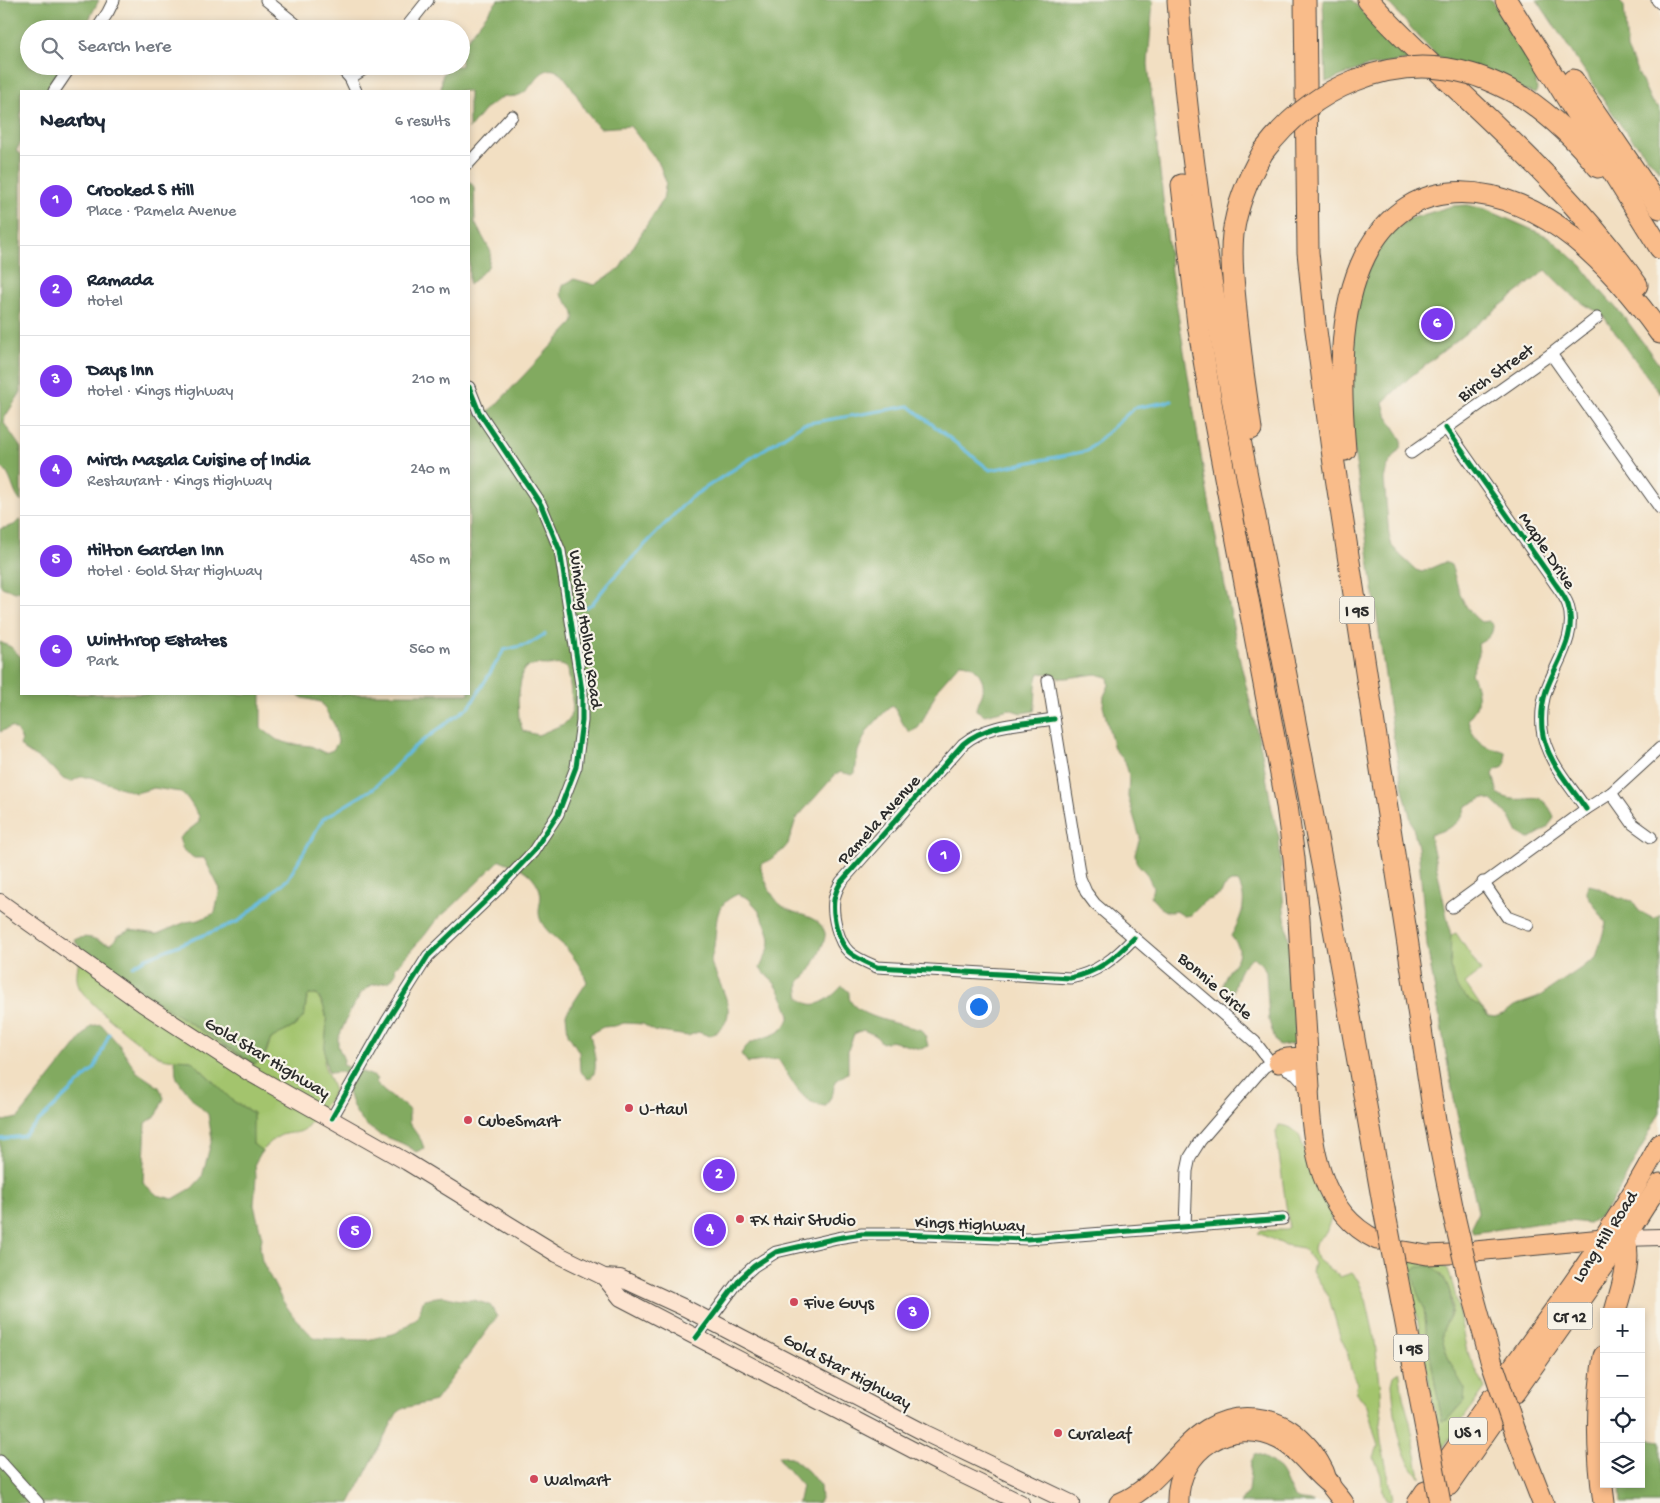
<!DOCTYPE html>
<meta charset="utf-8">
<style>
body{margin:0;font-family:"Gochi Hand",sans-serif;background:#f2f2f3;color:#1f2937}
.controls{position:absolute;right:15px;bottom:15px;display:grid;overflow:hidden;border-radius:0px;box-shadow:0 2px 8px #0003}
.controls button{width:45px;height:45px;display:grid;place-items:center;padding:0;border:0;border-bottom:1px solid #e0e1e3;background:#fff;color:#1f2937;font:25px sans-serif}
.you{position:absolute;left:978px;top:1006px;width:18px;height:18px;margin:-12px;border:4px solid #fff;border-radius:50%;background:#1a73e8;box-shadow:0 0 0 8px #1a73e833}
.badge{display:grid;place-items:center;width:32px;height:32px;border-radius:50%;background:#7c3aed;color:#fff;font-size:16px;font-weight:700}
.pin{position:absolute;translate:-50% -50%;border:2px solid #fff;box-shadow:0 1px 5px #0006}
.list{margin:0;padding:0;list-style:none}
h2{display:flex;justify-content:space-between;align-items:center;height:65px;margin:0;padding:0 20px;font-size:21px}
h2 small{font-size:16px;font-weight:400;color:#747a83}
.list li{display:grid;grid-template-columns:32px 1fr auto;gap:15px;align-items:center;box-sizing:border-box;height:90px;padding:0 20px;border-top:1px solid #e0e1e3}
.list b{display:block;font-size:19px;white-space:nowrap}
.list p{margin:0;font-size:16px;white-space:nowrap;color:#747a83}
.list em{font-size:16px;font-style:normal;color:#747a83}
.icon{flex:none;width:28px;height:28px;fill:none;stroke:currentColor;stroke-width:2;stroke-linecap:round;stroke-linejoin:round}
.map{position:relative;flex:none;width:1660px;height:1503px;overflow:hidden}
.search{position:absolute;background:#fff;box-shadow:0 2px 8px #0003;left:20px;top:20px;width:450px;height:55px;display:flex;align-items:center;gap:12px;box-sizing:border-box;padding:0 18px;border-radius:28px;color:#747a83;font-size:19px}
.panel{position:absolute;background:#fff;box-shadow:0 2px 8px #0003;left:20px;top:90px;width:450px;height:605px;border-radius:0px}
.map>svg:first-child{display:block}
.green{fill:#a3c46d;stroke:#67784c;fill-rule:evenodd}
.forest{fill:#82aa60;stroke:#566a46;fill-rule:evenodd}
.lines{fill:none;stroke-linecap:round;stroke-linejoin:round}
.stream{stroke:#65bce2;stroke-width:3}
.minor-casing{stroke:#494642;stroke-width:13}
.secondary-casing{stroke:#494642;stroke-width:18}
.trunk-casing{stroke:#494642;stroke-width:21}
.motorway-casing{stroke:#494642;stroke-width:23}
.minor{stroke:#fff;stroke-width:11}
.secondary{stroke:#fde4d0;stroke-width:16}
.trunk{stroke:#f9bc8a;stroke-width:19}
.motorway{stroke:#f9bc8a;stroke-width:21}
.motorway-bridge-casing{stroke:#494642;stroke-width:23;stroke-linecap:butt}
.motorway-bridge{stroke:#f9bc8a;stroke-width:21}
.cycleway-casing{stroke:#f7f3e8;stroke-width:8}
.cycleway{stroke:#00873e;stroke-width:5}
.poi-dot{fill:#d1495b;stroke:#f7f3e8;stroke-width:2}
.labels{text-anchor:middle;stroke-width:4.5;stroke-linejoin:round;paint-order:stroke}
.shield{fill:#f7f3e8;stroke:#686764;stroke-width:1}
.shield-label{font-size:16px;font-weight:bold;fill:#2b2b2b}
.street-label{font-size:18px;fill:#2b2b2b;stroke:#f7f3e8}
.poi-label{font-size:18px;fill:#2b2b2b;stroke:#f7f3e8;text-anchor:start}
</style>
<div class="map">
<svg width="1660" height="1503" viewBox="0 0 1660 1503">
<rect width="100%" height="100%" fill="#f7f3e8"/>
<filter id="ink" filterUnits="userSpaceOnUse"><feTurbulence type="fractalNoise" baseFrequency=".02" numOctaves="2"/><feDisplacementMap in="SourceGraphic" scale="10" xChannelSelector="R" yChannelSelector="G"/><feConvolveMatrix kernelMatrix="1 2 1 2 8 2 1 2 1" color-interpolation-filters="sRGB"/></filter>
<filter id="wash" filterUnits="userSpaceOnUse"><feTurbulence type="fractalNoise" baseFrequency=".0096" numOctaves="4" result="noise"/><feDisplacementMap in="SourceGraphic" scale="20" xChannelSelector="R" yChannelSelector="G"/><feGaussianBlur stdDeviation="1.12" result="paint"/><feColorMatrix in="noise" values="0 0 0 0 0 0 0 0 0 0 0 0 0 0 0 0 0 1.4 0 .05"/><feComposite in="paint" operator="in"/></filter>
<g filter="url(#wash)">
<rect width="100%" height="100%" fill="#f2dfc2"/>
<!-- green -->
<g class="green">
<polygon points="1456,933 1481,971 1465,983 1516,1058 1454,1099 1427,945"/>
<path d="M81,950l28,21 124,80 21,13 11,-8 6,-17c11,-8 24,-9 32,-22 4,-7 1,-16 6,-22h8l7,12 3,14 -3,44 10,26 -4,8 -25,30c-7,5 -12,3 -20,5 -10,2 -17,11 -23,17l-10,-7 1,-31 -20,-12 -42,-41c-9,-1 -22,1 -30,-3 -15,-6 -76,-56 -82,-70 -5,-11 0,-25 2,-37z"/>
<path d="M1279,1125c11,1 14,3 21,12l19,58 12,18v5l-5,15 -11,10 -1,6 3,10 23,18 12,-4 6,7 8,19 8,36 7,55 1,25 -2,15 1,12 12,56 -2,4 -5,-2 -3,-8 -2,-17 -7,-18 4,-11 -11,-40 -10,-13 -1,-6 2,-4 -7,-13 -4,-19 -7,-15 -11,-38 -9,-15 -8,-11 2,-9 -11,-15 -18,-3 -27,-12 3,-3h25l3,-2 -13,-96z"/>
<path d="M1411,1261l29,2 8,6 6,20 13,63 18,36 -43,61 -35,-184zM1441,1273c7,11 14,28 10,41 -3,7 -9,14 -9,22 0,15 15,41 23,53l-10,21 -8,10 -5,1 -15,-83 -3,-30z"/>
<path d="M1398,1371l2,3 3,23 7,25 10,55c-23,-22 -25,-63 -28,-93l2,-8z"/>
</g>
<!-- forest -->
<g class="forest">
<path d="M0,0h99l-15,29h-55v37h34l-14,25h-28v51l-5,9 5,3v238l-16,25 -1,6 17,25v54c-10,-11 -8,-27 -21,-36z"/>
<path d="M498,0h655l-5,64 23,207 34,209 20,106 15,74 22,93 10,57 7,27 5,74 7,41 5,89 -3,3 -14,2 -4,-6 -6,-19 -3,-49 -5,-8 -8,-7c-14,8 -16,21 -20,35l-6,3c-14,-17 13,-29 12,-45 -1,-6 -5,-10 -8,-14 10,-18 18,-35 7,-54h-7l-7,5 -3,7 -9,5 -7,2 -14,14 -7,1 -8,-5c-12,4 -18,-5 -25,-15l2,-9 -7,-14 -10,-11 -1,-9 5,-15 -12,-41 1,-22 -4,-14 -11,-12 -11,-43 1,-10 5,-11 -1,-8 -12,-3 -30,4h-8l-5,-4 -14,-1c-5,11 -2,25 -5,38l-13,2 -12,-4 -24,6 -9,-5c0,-6 4,-9 6,-15 5,-14 -6,-33 -22,-32l-22,25 -16,34 -4,6 -8,4c-9,-7 -10,-18 -17,-26h-3l-23,25 -9,20 -3,22 -3,2 -11,-3 -6,3 -39,44 -8,25 -6,7 -14,10 -7,3c-1,6 3,12 5,18 5,11 10,21 21,27 13,7 33,7 38,24 2,7 -13,35 -18,42 -2,3 -6,3 -8,7 -1,5 0,11 1,16 3,2 4,4 7,5 12,6 28,-9 35,-17l7,6c0,1 0,7 1,8 7,17 55,25 71,30l5,8 2,8 -7,3 -31,-8 -8,2 -7,-8 -12,-5 -9,4 -6,16v23l-13,8 -2,12 -7,13c-25,0 -36,-30 -48,-47l-30,4 -7,-9c2,-3 5,-8 8,-10 17,-10 35,-6 41,-29 -5,-13 -10,-26 -19,-36 -4,-5 -8,-5 -11,-11l9,-20 1,-7 -1,-7 -4,-11 -8,-15 -9,-10 -10,-4c-26,11 -20,28 -24,52 0,5 -3,11 -3,15 0,4 3,8 4,11 10,24 26,48 -5,64l-12,-4 -10,4 -34,-5 -11,-7 -19,-1 -9,3 -12,1 -13,7c2,11 12,41 -2,45l-8,-8 -1,-19 -11,-18 -2,-20 21,-32c-5,-14 -13,-25 -23,-36 -8,-8 -18,-14 -23,-25 -7,-16 8,-23 -8,-43 -7,-10 -22,-13 -33,-18l-47,46 -17,14 -11,15 -30,33 1,5 -6,8 -18,4 -10,7 -12,19 -12,28v7l6,14 -1,5 30,11 5,3 -2,3c8,13 23,18 33,28v13l12,17 3,8 -8,4c-14,-11 -23,-11 -38,-19 -26,-14 -28,-35 -35,-61l-14,1c-13,-27 9,-51 -12,-78h-8c-5,6 -2,15 -6,22 -8,13 -21,14 -32,22 -7,12 -3,19 -17,25l-145,-93 -28,-21 -7,-11c20,-5 19,2 37,5l7,-8 12,-6 27,4 29,-12 13,-2 16,-7 5,-24 -16,-31h-10l-11,-8 -4,-12 20,-16v-6l-11,-17 -8,-7 -26,-4 -18,5 -46,-16h-10l-9,5 -8,-3 -8,-9 -32,-21 -3,-4 2,-5 -6,-10 -5,-3 -11,5v-90l11,5 10,10v37h240v34l16,12 14,4 20,2 14,7 8,-3 5,-8 -3,-16 -14,-24 -18,-4 -7,-4h173v-284l2,3 12,1 9,-5 81,-86c5,-13 -6,-18 -12,-29l2,-9 11,-6 21,6 25,-17 43,-69 3,-17 -7,-19 -29,-37 -30,2c-4,-5 -9,-9 -13,-15 -7,-10 -23,-48 -39,-43 -17,5 -17,31 -44,26l-18,12 -17,21v-38h-28l1,-14 5,-11h14v-19zM537,664c13,3 24,-3 31,5l5,38 -4,12 -5,5 -26,11 -15,-4 -4,-11 -1,-20 4,-27 3,-5z"/>
<polygon points="1323,0 1352,0 1378,29 1409,60 1365,67 1326,82"/>
<polygon points="1386,0 1492,0 1538,72 1539,78 1536,81 1537,90 1535,94 1437,57"/>
<polygon points="1537,0 1618,0 1624,6 1627,49 1651,101 1660,108 1660,172 1622,127"/>
<polygon points="469,181 474,187 475,223 491,252 488,267 469,285"/>
<path d="M1467,205l18,4 64,28 33,29 18,24 25,28 35,48v28l-59,-81c-22,-9 -39,-26 -55,-43l-136,107 -27,25 3,12 16,26 -1,7 -14,20 -3,12 5,56 3,11 9,10 15,14 6,2 23,-10 6,3c8,23 9,41 30,57l7,-1 5,4c0,11 -6,14 -15,19l1,10 -8,20c5,7 9,27 4,35 -2,4 -5,7 -7,10 2,12 9,25 22,29 5,2 10,1 15,4l1,10 -4,6 -6,1 -3,5 5,20c14,8 25,5 41,4 8,5 12,11 15,20l-8,11 -17,10 -11,-6 -8,-16 -18,-17 -8,-2 -18,8c-6,21 -17,22 -36,29l21,101c-1,20 -3,50 16,62 11,8 12,6 21,18l7,1 10,-4 9,-7 23,-8 59,-40 10,-35 -19,-29v-5l2,-4 8,2 21,11 15,3 6,10 15,8 6,-5v198l-41,78 -13,20 -6,6 -11,7 -20,-2 -28,2 -68,10 -2,-7 7,-14 -24,-113 -27,-154 -9,-98 -15,-58 -10,-55 -42,-307 -1,-79 12,-65 22,-46 25,-18 43,-13z"/>
<polygon points="19,520 21,520 21,590 15,592 2,587 0,583 0,529 14,525"/>
<path d="M101,1024l19,22 17,26 22,15 5,11 -7,17 -11,8 -3,60 14,12 16,4 19,-11 10,-11 10,-38 -4,-25c-12,-10 -23,-23 -31,-36 -3,-7 0,-13 -3,-19l17,1 42,41 20,12v31l9,7 -7,12 1,14 -2,28 8,33 -2,10 2,13 20,39 12,17 20,21 53,2 29,-7 21,-15 7,-19 19,-3 17,4h14l16,5 7,12 -62,84 -31,7 -7,5 -47,90h-350v-384l3,2 15,-3 73,-92z"/>
<path d="M1432,1266c13,11 18,20 19,36 0,4 1,9 -1,12 -2,7 -8,14 -8,22 1,15 15,40 23,53l-1,12 -17,19 -5,1 -15,-83 -3,-30 -7,-16 -5,-21 6,-4z"/>
<polygon points="1647,1439 1660,1441 1660,1503 1621,1503 1620,1484 1641,1484 1641,1442"/>
<path d="M1255,1454c15,5 25,12 31,27 2,4 4,10 7,14 6,8 14,3 21,8h-74l8,-11 3,-30z"/>
<polygon points="778,1456 791,1457 808,1471 820,1486 821,1499 818,1503 797,1503 799,1500 802,1486 782,1463"/>
</g>
<g class="lines">
<!-- stream -->
<g class="stream">
<polyline points="586,607 592,604 610,581 690,498 803,424 909,406 990,470 1087,451 1134,408 1172,401"/>
<polyline points="133,966 144,959 239,921 288,879 323,819 374,788 414,747 470,706 504,650 529,644 545,634"/>
<polyline points="0,1139 23,1136 95,1068 109,1034"/>
</g>
</g>
</g>
<g filter="url(#ink)">
<g class="lines">
<!-- minor casing -->
<g class="minor-casing">
<g id="minor">
<polyline points="266,0 302,29"/>
<polyline points="1657,0 1660,3"/>
<polyline points="97,29 108,12 114,0"/>
<polyline points="405,29 428,0"/>
<polyline points="339,66 350,78 356,91"/>
<polyline points="350,78 369,66"/>
<polyline points="54,91 71,66"/>
<polyline points="469,163 512,116"/>
<polyline points="1551,354 1660,508"/>
<path d="M1446,428l106,151c5,8 13,17 16,26 10,31 -13,59 -22,86 -4,12 -5,26 -4,38 3,30 28,56 44,80"/>
<polyline points="1411,453 1551,354 1597,318"/>
<polyline points="1048,680 1080,878 1086,892 1095,904 1255,1042 1271,1063"/>
<path d="M1054,719c-31,5 -66,4 -91,25l-122,138c-3,5 -6,12 -7,18 -2,15 4,42 15,52 8,7 19,11 28,15l193,11c27,-5 45,-20 64,-40"/>
<polyline points="1611,793 1633,824 1651,837"/>
<polyline points="1483,882 1507,917 1528,925"/>
<polyline points="1452,907 1586,809 1611,793 1660,748"/>
<polyline points="332,1118 387,1021 428,956 497,890 533,852 558,814 576,767 582,721 582,691 560,551 541,505 479,412 469,387"/>
<polyline points="1185,1227 1187,1171 1190,1157 1200,1141 1264,1067 1272,1062 1279,1062 1282,1066 1296,1074 1306,1085"/>
<polyline points="696,1338 741,1278 754,1266 776,1252 837,1238 862,1234 900,1234 1027,1239 1283,1219"/>
<polyline points="0,1461 38,1503"/>
</g>
</g>
<!-- secondary casing -->
<g class="secondary-casing">
<g id="secondary">
<polyline points="0,902 143,1004 248,1072 407,1162 557,1254 604,1277 620,1278 685,1308 927,1434 1071,1503"/>
<polyline points="1625,1238 1660,1237"/>
<polyline points="604,1277 621,1298 940,1464 1021,1503"/>
</g>
</g>
<!-- trunk casing -->
<g class="trunk-casing">
<g id="trunk">
<path d="M1309,1087c2,57 10,125 68,153"/>
<polyline points="1404,1251 1427,1255 1450,1254"/>
<polyline points="1475,1251 1613,1238"/>
<path d="M1508,1373c54,-74 109,-148 152,-230"/>
<polyline points="1515,1393 1632,1227 1660,1183"/>
<polyline points="1444,1464 1491,1398"/>
<polyline points="1449,1486 1497,1417"/>
<path d="M1119,1503c53,-21 71,-93 137,-85 19,2 36,11 49,25 8,8 14,18 19,28 2,5 3,10 6,14 4,6 10,12 14,18"/>
<polyline points="1417,1503 1425,1491"/>
</g>
</g>
<!-- motorway casing -->
<g class="motorway-casing">
<g id="motorway">
<path d="M1178,0c13,216 60,427 101,639 37,189 72,379 105,570"/>
<polyline points="1305,0 1308,252 1315,323 1334,464 1424,1049 1435,1121 1454,1216"/>
<path d="M1368,0c28,32 59,60 89,89 66,62 128,121 180,196"/>
<polyline points="1506,0 1660,248"/>
<polyline points="1573,80 1660,208"/>
<path d="M1523,97c29,20 53,42 75,70"/>
<polyline points="1182,185 1198,324 1212,408 1287,806 1294,858 1299,920 1309,1087"/>
<path d="M1251,429c-6,-39 -11,-78 -15,-118 -2,-25 -6,-51 -3,-77 4,-30 15,-56 30,-82"/>
<path d="M1345,450c-5,-61 -8,-138 20,-194 46,-91 141,-72 209,-18 33,27 61,60 86,95"/>
<path d="M1279,1062c8,-6 19,-1 28,-6"/>
<polyline points="1395,1266 1426,1429"/>
<polyline points="1470,1284 1491,1360"/>
<path d="M1615,1312c7,-26 16,-47 10,-74"/>
<path d="M1604,1356c-8,49 -7,98 0,147"/>
<polyline points="1515,1431 1543,1503"/>
<path d="M1178,1503c-2,-54 54,-89 102,-64 20,10 32,31 49,44"/>
</g>
</g>
<!-- minor -->
<use href="#minor" class="minor"/>
<!-- secondary -->
<use href="#secondary" class="secondary"/>
<!-- trunk -->
<use href="#trunk" class="trunk"/>
<!-- motorway -->
<use href="#motorway" class="motorway"/>
<!-- motorway-bridge casing -->
<g class="motorway-bridge-casing">
<g id="motorway-bridge">
<path d="M1263,152c48,-64 128,-101 208,-78 18,5 35,14 52,23"/>
<polyline points="1384,1209 1395,1266"/>
<polyline points="1454,1216 1470,1284"/>
<polyline points="1491,1360 1515,1431"/>
<polyline points="1426,1429 1440,1503"/>
</g>
</g>
<!-- motorway-bridge -->
<use href="#motorway-bridge" class="motorway-bridge"/>
<!-- cycleway casing -->
<g class="cycleway-casing">
<g id="cycleway">
<path d="M1446,428l106,151c5,8 13,17 16,26 10,31 -13,59 -22,86 -4,12 -5,26 -4,38 3,30 28,56 44,80"/>
<path d="M1054,719c-31,5 -66,4 -91,25l-122,138c-3,5 -6,12 -7,18 -2,15 4,42 15,52 8,7 19,11 28,15l193,11c27,-5 45,-20 64,-40"/>
<polyline points="332,1118 387,1021 428,956 497,890 533,852 558,814 576,767 582,721 582,691 560,551 541,505 479,412 469,387"/>
<polyline points="696,1338 741,1278 754,1266 776,1252 837,1238 862,1234 900,1234 1027,1239 1283,1219"/>
</g>
</g>
<!-- cycleway -->
<use href="#cycleway" class="cycleway"/>
</g>
</g>
<!-- markers -->
<g class="poi-dot">
<circle cx="629" cy="1108" r="5"/>
<circle cx="468" cy="1120" r="5"/>
<circle cx="740" cy="1219" r="5"/>
<circle cx="794" cy="1302" r="5"/>
<circle cx="1058" cy="1433" r="5"/>
<circle cx="534" cy="1479" r="5"/>
</g>
<g class="labels">
<!-- shield labels -->
<g class="shield">
<rect x="1339.5" y="596.5" width="35" height="27" rx="4"/>
<rect x="1547.5" y="1302.5" width="45" height="27" rx="4"/>
<rect x="1393.5" y="1334.5" width="35" height="27" rx="4"/>
<rect x="1449" y="1417.5" width="38" height="27" rx="4"/>
</g>
<g class="shield-label">
<text x="1357" y="616">I 95</text>
<text x="1570" y="1322">CT 12</text>
<text x="1411" y="1354">I 95</text>
<text x="1468" y="1437">US 1</text>
</g>
<!-- street labels -->
<g class="street-label">
<text transform="translate(1495 372) rotate(-35)" y="6">Birch Street</text>
<text transform="translate(1548 550) rotate(56)" y="6">Maple Drive</text>
<text transform="translate(587 629) rotate(82)" y="6">Winding Hollow Road</text>
<text transform="translate(878 819) rotate(-48)" y="6">Pamela Avenue</text>
<text transform="translate(1216 985) rotate(41)" y="6">Bonnie Circle</text>
<text transform="translate(268 1057) rotate(31)" y="6">Gold Star Highway</text>
<text transform="translate(970 1223) rotate(2)" y="6">Kings Highway</text>
<text transform="translate(1604 1236) rotate(-57)" y="6">Long Hill Road</text>
<text transform="translate(848 1370) rotate(28)" y="6">Gold Star Highway</text>
</g>
<!-- poi labels -->
<g class="poi-label">
<text x="639" y="1114">U-Haul</text>
<text x="478" y="1126">CubeSmart</text>
<text x="750" y="1225">FX Hair Studio</text>
<text x="804" y="1308">Five Guys</text>
<text x="1068" y="1439">Curaleaf</text>
<text x="544" y="1485">Walmart</text>
</g>
</g>
</svg>
<div class="controls">
<button>+</button>
<button>−</button>
<button><svg class="icon" aria-label="locate" viewBox="0 0 24 24"><circle cx="12" cy="12" r="6"/><path d="M12 2v4M12 18v4M2 12h4M18 12h4"/></svg></button>
<button><svg class="icon" aria-label="layers" viewBox="0 0 24 24"><path d="M12 4l9 5-9 5-9-5zM3 14l9 5 9-5"/></svg></button>
</div>
<div class="you"></div>
<div class="pin badge" style="left:944px;top:856px">1</div>
<div class="pin badge" style="left:719px;top:1175px">2</div>
<div class="pin badge" style="left:913px;top:1313px">3</div>
<div class="pin badge" style="left:710px;top:1230px">4</div>
<div class="pin badge" style="left:355px;top:1232px">5</div>
<div class="pin badge" style="left:1437px;top:324px">6</div>
<div class="search"><svg class="icon" aria-label="search" viewBox="0 0 24 24"><circle cx="10" cy="10" r="6"/><path d="M15 15l6 6"/></svg>Search here</div>
<section class="panel">
<h2>Nearby<small>6 results</small></h2>
<ul class="list">
<li><span class="badge">1</span><div><b>Crooked S Hill</b><p>Place · Pamela Avenue</p></div><em>100 m</em></li>
<li><span class="badge">2</span><div><b>Ramada</b><p>Hotel</p></div><em>210 m</em></li>
<li><span class="badge">3</span><div><b>Days Inn</b><p>Hotel · Kings Highway</p></div><em>210 m</em></li>
<li><span class="badge">4</span><div><b>Mirch Masala Cuisine of India</b><p>Restaurant · Kings Highway</p></div><em>240 m</em></li>
<li><span class="badge">5</span><div><b>Hilton Garden Inn</b><p>Hotel · Gold Star Highway</p></div><em>450 m</em></li>
<li><span class="badge">6</span><div><b>Winthrop Estates</b><p>Park</p></div><em>560 m</em></li>
</ul>
</section>
</div>
